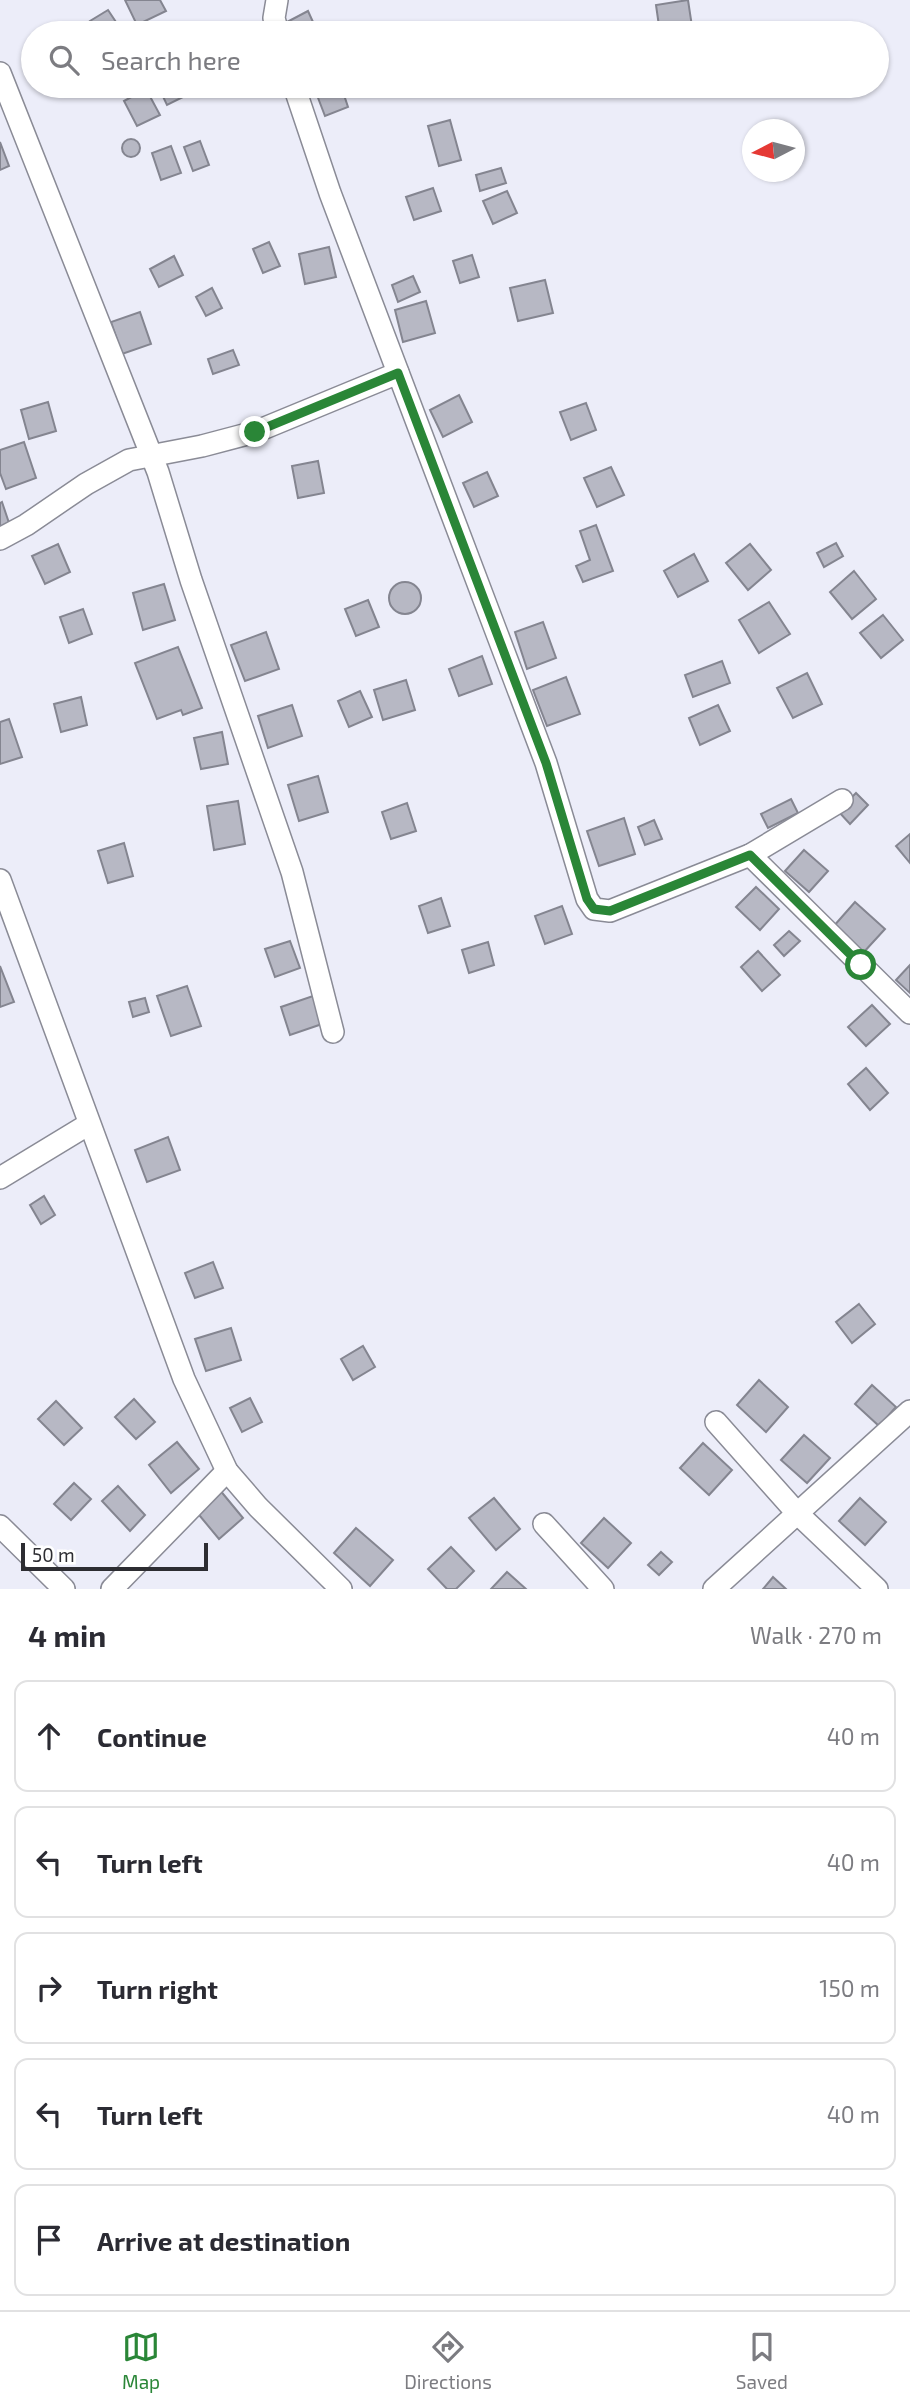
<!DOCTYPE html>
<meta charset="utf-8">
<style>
body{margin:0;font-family:"Exo 2",sans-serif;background:#f2f2f3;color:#2b2b33}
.compass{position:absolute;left:742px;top:119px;width:63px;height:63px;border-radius:50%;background:#fff;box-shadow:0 2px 5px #0004;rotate:264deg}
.scale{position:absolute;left:21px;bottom:18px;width:187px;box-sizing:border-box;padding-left:7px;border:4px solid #2d2d32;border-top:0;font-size:19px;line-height:24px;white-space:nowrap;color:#2d2d32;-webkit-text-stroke:5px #fff;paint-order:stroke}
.stop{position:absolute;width:21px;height:21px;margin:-16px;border:5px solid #2a8637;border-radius:50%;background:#fff}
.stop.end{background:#2a8637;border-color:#fff;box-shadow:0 2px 7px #0008}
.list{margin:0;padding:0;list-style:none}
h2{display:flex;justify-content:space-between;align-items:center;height:91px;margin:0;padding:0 28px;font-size:30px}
h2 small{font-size:23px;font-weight:400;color:#7c7c81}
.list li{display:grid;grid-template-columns:46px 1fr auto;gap:21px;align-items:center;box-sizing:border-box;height:112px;margin:0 14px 14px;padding:0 14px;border:2px solid #e1e1e2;border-radius:14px}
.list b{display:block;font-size:26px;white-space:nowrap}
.list em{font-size:23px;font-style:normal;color:#7c7c81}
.icon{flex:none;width:38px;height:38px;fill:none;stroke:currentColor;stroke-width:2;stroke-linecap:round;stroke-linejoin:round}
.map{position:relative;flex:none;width:910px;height:1589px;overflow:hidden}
.search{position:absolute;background:#fff;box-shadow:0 2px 5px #0004;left:21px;right:21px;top:21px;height:77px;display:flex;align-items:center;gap:18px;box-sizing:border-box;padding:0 24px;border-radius:38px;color:#7c7c81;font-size:26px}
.sheet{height:721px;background:#fff}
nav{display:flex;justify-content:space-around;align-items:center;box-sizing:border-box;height:98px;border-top:2px solid #e1e1e2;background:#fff;font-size:19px;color:#7c7c81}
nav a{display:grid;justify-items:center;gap:4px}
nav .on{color:#2a8637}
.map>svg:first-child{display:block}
.building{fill:#b7b8c4;stroke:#848590;stroke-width:2}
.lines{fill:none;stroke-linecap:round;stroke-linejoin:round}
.minor-casing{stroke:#8a8b96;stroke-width:24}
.minor{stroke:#fff;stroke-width:21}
.route{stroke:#2a8637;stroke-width:9}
</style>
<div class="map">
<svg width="910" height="1589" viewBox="0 0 910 1589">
<rect width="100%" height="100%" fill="#ecedf9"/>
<!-- building -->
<g class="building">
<polygon points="125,0 160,0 166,11 137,25"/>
<polygon points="688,0 693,33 660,33 656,5"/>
<polygon points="108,10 122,31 118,33 98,33 90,21"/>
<polygon points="308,11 318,33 292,33 287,22"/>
<polygon points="158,86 185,86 189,94 167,105"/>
<polygon points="328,86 341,86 348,107 325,116 315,90"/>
<polygon points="146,89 160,115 137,126 124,101"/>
<polygon points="450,120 461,160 439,166 428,126"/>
<circle cx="131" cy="148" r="9"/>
<polygon points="200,141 209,165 193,171 184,147"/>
<polygon points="0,142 9,166 0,170"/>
<polygon points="171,146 181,173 161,180 152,153"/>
<polygon points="501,168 506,183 480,191 476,175"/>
<polygon points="433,188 441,211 414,220 406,197"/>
<polygon points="507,191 517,213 493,224 483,201"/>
<polygon points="269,242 280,266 263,273 253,249"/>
<polygon points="329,247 336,277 305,284 299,254"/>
<polygon points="472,255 479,277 460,283 453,261"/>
<polygon points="174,256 183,275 159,287 150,269"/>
<polygon points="413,276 420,292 398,302 392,285"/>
<polygon points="545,280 553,313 518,321 510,288"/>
<polygon points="212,288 222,308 206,316 196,297"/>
<polygon points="426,301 435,333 403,342 395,310"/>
<polygon points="140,312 151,344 122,354 111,322"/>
<polygon points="233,350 239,365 213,374 208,359"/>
<polygon points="459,395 472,422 443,437 430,410"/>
<polygon points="48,402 56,431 29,439 21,410"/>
<polygon points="586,403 596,430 571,440 560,412"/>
<polygon points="24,442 36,478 6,489 0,473 0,450"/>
<polygon points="318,461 324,493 298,498 292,466"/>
<polygon points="611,467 624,495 597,507 584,478"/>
<polygon points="487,472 498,496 474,507 463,483"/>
<polygon points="2,502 10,526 0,530 0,503"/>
<polygon points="596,525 613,571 583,582 576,566 590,560 580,531"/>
<polygon points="836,543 843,556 824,567 817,553"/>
<polygon points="58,544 70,572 45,584 32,556"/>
<polygon points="750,544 771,570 748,590 726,563"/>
<polygon points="694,554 708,581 678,597 664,571"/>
<polygon points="854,571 876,599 852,619 830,592"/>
<circle cx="405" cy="598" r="16"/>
<polygon points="164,584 175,620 143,630 133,593"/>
<polygon points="368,600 379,627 356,636 345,609"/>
<polygon points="769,602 790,634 759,653 739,620"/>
<polygon points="83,609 92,634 69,643 60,617"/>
<polygon points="883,615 903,640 881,658 860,633"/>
<polygon points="543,622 556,658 527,669 515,632"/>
<polygon points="266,632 279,669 245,681 231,645"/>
<polygon points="178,647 202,708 183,715 181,710 157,719 135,663"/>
<polygon points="482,656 492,684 459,696 449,669"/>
<polygon points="722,661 730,683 693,697 685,675"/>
<polygon points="807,673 822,704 793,718 777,688"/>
<polygon points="566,677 580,714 547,726 533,690"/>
<polygon points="406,680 415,710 383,720 374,690"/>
<polygon points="360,691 372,717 349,727 338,701"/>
<polygon points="81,697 87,725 61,732 54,704"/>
<polygon points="292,705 302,736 268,748 258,716"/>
<polygon points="718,705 730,731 700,745 689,718"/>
<polygon points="9,719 22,757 0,764 0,722"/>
<polygon points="222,732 228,764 201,769 194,738"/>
<polygon points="318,776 328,812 299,821 288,785"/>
<polygon points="856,793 868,805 850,824 838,811"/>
<polygon points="791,799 798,813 768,828 761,814"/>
<polygon points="238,801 245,844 214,850 207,806"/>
<polygon points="407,803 416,831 391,839 382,812"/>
<polygon points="624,818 635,854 599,866 587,831"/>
<polygon points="654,820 662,839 645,845 638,827"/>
<polygon points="910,834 910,863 896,846"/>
<polygon points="124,843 133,876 108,883 98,851"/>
<polygon points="804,850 828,871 809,892 785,871"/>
<polygon points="756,887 779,909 760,930 736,907"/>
<polygon points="441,898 450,926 428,933 419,906"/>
<polygon points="855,902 885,929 863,953 833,927"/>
<polygon points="562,906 572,934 545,944 535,916"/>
<polygon points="789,931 800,941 784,956 774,945"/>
<polygon points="290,941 300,968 275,977 265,949"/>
<polygon points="488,942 494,965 469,973 462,950"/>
<polygon points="758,951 780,975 762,991 741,967"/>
<polygon points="910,965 910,993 896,980"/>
<polygon points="0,966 14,1002 0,1007"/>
<polygon points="187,986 201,1026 171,1036 157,996"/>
<polygon points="313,996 322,1024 290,1035 281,1007"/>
<polygon points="145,998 149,1012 133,1017 129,1002"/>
<polygon points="872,1005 890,1024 866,1046 848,1027"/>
<polygon points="866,1068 888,1093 870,1110 848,1084"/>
<polygon points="168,1137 180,1170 147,1182 135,1150"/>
<polygon points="44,1196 55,1215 41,1224 30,1205"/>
<polygon points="213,1262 223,1288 195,1298 185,1273"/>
<polygon points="859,1304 875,1324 852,1343 836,1322"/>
<polygon points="231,1328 241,1360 206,1371 195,1339"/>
<polygon points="363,1346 375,1367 353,1380 341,1359"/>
<polygon points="759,1380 788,1407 766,1432 737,1405"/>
<polygon points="872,1385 896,1407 879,1426 855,1404"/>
<polygon points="250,1398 262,1422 242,1432 230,1408"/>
<polygon points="134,1399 155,1422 136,1439 115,1417"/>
<polygon points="56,1401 82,1428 64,1445 38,1419"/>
<polygon points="804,1435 830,1458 807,1483 781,1460"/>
<polygon points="177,1442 199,1469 171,1493 149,1465"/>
<polygon points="703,1443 732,1470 709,1495 680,1468"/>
<polygon points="74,1483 91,1499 71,1520 54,1504"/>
<polygon points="118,1486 145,1515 130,1531 102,1501"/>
<polygon points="219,1489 243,1518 219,1539 195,1510"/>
<polygon points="494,1498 520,1529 496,1550 469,1518"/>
<polygon points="860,1498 886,1522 865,1545 839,1521"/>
<polygon points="604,1518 631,1543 608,1568 581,1543"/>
<polygon points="356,1528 393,1560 370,1586 334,1553"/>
<polygon points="451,1547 474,1571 456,1589 447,1589 428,1569"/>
<polygon points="661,1552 672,1562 659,1575 648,1565"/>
<polygon points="507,1572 526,1589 491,1589"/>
<polygon points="773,1577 786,1589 763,1589"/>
</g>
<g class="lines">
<!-- minor casing -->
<g class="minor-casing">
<g id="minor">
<polyline points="277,0 274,18 278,33"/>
<polyline points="0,73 158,472 191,580 292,872 333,1032"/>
<polyline points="294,86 330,193 546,763 587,899 594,909 610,911 750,855 842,800"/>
<polyline points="0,539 26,525 86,484 129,460 202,446 255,432 398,373"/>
<polyline points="750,855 910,1013"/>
<polyline points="0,880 184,1379 227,1471 258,1507 341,1589"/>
<polyline points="0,1178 89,1124"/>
<polyline points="716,1422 797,1513 877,1589"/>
<polyline points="544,1524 603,1589"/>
<polyline points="0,1526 64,1589"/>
<polyline points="112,1589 227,1471"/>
<polyline points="714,1589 910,1411"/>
</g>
</g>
<!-- minor -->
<use href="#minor" class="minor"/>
</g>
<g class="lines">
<!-- route -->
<polyline class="route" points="255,432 398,373 546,763 587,899 594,909 610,911 750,855 861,965"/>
</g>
</svg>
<svg class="compass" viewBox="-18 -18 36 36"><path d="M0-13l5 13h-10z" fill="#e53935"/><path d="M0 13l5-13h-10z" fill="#7c7c81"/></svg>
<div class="scale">50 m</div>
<div class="stop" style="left:861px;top:965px"></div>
<div class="stop end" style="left:255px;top:432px"></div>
<div class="search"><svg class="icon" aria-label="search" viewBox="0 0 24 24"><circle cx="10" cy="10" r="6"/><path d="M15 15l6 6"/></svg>Search here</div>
</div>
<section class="sheet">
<h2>4 min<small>Walk · 270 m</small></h2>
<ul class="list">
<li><svg class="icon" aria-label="ahead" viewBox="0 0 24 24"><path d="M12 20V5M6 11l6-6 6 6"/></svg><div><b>Continue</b></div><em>40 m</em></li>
<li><svg class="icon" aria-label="left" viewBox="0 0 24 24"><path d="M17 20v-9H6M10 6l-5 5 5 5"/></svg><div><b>Turn left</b></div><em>40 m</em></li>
<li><svg class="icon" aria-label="right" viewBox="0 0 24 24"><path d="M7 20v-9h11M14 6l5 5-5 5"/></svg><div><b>Turn right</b></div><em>150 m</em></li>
<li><svg class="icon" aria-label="left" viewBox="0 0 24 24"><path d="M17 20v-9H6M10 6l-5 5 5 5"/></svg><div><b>Turn left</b></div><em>40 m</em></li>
<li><svg class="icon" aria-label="arrive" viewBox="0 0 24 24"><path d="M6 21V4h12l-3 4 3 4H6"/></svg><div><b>Arrive at destination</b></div></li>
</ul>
</section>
<nav>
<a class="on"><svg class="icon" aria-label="map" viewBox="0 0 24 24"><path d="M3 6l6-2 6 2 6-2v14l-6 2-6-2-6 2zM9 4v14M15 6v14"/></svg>Map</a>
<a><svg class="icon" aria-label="directions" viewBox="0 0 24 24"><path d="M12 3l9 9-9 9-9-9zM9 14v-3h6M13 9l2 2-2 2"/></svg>Directions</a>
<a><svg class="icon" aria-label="saved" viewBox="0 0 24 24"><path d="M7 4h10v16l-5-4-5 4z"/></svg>Saved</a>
</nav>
